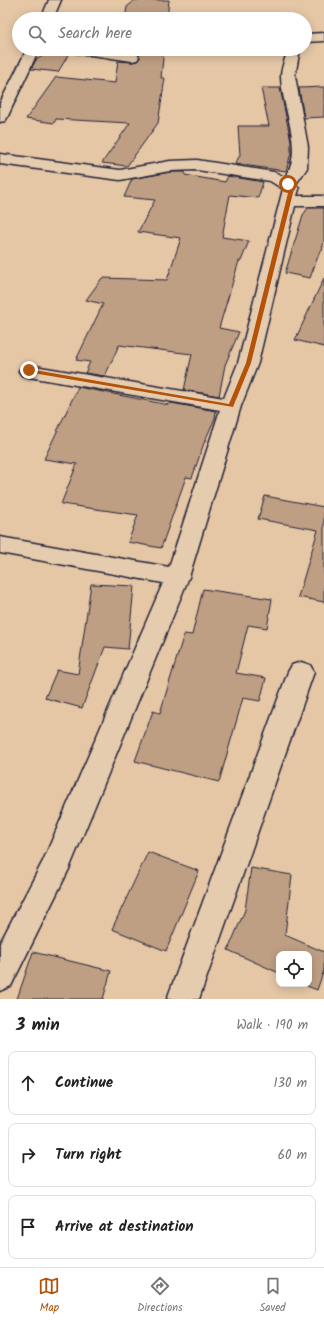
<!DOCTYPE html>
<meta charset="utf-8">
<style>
body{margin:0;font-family:Kalam,sans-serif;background:#f2f2f2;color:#222}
.controls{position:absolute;right:12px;bottom:12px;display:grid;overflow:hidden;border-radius:8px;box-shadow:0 2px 10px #0003}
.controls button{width:36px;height:36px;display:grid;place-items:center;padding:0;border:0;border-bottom:1px solid #e0e0e0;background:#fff;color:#222;font:20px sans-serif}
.stop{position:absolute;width:12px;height:12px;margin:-9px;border:3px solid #b45309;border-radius:50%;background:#fff}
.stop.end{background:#b45309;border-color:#fff;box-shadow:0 1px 4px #0008}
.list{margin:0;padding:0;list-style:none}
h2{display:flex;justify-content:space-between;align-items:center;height:52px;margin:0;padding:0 16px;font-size:17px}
h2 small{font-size:13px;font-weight:400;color:#767676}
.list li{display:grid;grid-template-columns:26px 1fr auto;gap:12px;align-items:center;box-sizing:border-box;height:64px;margin:0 8px 8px;padding:0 8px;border:1px solid #e0e0e0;border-radius:8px}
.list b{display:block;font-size:15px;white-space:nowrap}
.list em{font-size:13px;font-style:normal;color:#767676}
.icon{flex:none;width:22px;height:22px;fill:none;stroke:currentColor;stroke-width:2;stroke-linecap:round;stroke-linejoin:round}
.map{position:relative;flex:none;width:324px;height:999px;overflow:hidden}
.search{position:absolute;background:#fff;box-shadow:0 2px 10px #0003;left:12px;right:12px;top:12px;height:44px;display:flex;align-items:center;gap:10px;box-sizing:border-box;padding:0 14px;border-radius:22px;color:#767676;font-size:15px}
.sheet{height:268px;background:#fff}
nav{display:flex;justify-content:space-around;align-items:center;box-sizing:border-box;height:56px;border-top:1px solid #e0e0e0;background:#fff;font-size:11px;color:#767676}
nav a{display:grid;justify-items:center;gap:2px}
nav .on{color:#b45309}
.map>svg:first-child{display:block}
.building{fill:#bf9f83;stroke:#22223b}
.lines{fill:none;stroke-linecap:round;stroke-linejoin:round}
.minor-casing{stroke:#22223b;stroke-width:3}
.minor{fill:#e6ccae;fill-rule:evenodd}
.route{fill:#b45309}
</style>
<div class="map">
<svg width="324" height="999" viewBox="0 0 324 999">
<rect width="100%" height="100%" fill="#e5c7a6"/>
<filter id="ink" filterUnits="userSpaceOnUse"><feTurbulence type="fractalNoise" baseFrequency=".025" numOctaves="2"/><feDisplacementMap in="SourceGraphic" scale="8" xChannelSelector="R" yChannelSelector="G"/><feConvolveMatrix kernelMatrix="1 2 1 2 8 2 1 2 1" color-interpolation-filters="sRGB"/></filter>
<g filter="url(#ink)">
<!-- building -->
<g class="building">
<polygon points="135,0 169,0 167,19 125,19 127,7"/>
<polygon points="54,49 70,49 70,52 58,72 31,69 36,60"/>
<polygon points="120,49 164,49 161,78 165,78 158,123 127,166 102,163 130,123 56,119 54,123 26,119 56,77 115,83 118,61 132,62 137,61 140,58 137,53"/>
<polygon points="324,87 324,117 304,118 299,88"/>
<polygon points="261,88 280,88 291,141 291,153 286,171 235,164 240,155 238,126 269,126"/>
<polygon points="170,172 185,172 185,175 225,182 228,176 263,182 258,198 230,195 222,237 249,241 241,261 239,261 219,328 239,332 225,365 219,396 184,390 192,354 119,345 105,376 85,373 90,362 76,360 103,304 86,300 102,278 167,280 181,238 138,232 155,200 124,197 132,179"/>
<polygon points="308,208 324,208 324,240 322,251 320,251 310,278 285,273 303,215"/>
<polygon points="324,278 324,347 295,340"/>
<polygon points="78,387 169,405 171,403 216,411 215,418 204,443 192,478 186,477 161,548 128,542 138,515 61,504 77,464 44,459"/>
<polygon points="265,496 324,507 324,602 298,597 318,530 258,519"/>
<polygon points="91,584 134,586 128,649 105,647 82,708 45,698 57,670 78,674"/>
<polygon points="203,589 272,599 267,628 248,625 236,673 266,678 260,701 243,698 219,782 135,761 153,711 160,713 184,634 192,635"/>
<polygon points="148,852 199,871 166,951 112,929"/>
<polygon points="251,868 292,875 285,935 324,952 324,970 317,990 302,984 309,984 309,954 279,954 279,973 228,950 245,910"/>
<polygon points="33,952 111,971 103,999 17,999"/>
</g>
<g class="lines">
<!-- minor casing -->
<g class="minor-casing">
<g id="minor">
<polygon points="49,0 61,0 53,19 41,19"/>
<polygon points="324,33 324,41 305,42 305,34"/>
<polygon points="27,49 39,49 7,118 5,121 0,122 0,103"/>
<path d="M71,49c22,0 44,0 66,5l2,3 -2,3 -5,1 -55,-8 -5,-1z"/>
<path d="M288,49h12l-5,27 13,71 -1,21 -11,16 3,5 -2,7h27v10h-29l-37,157 -17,43 -52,171 -120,292 -58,117 -11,5v-48l43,-82 120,-278 -163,-30v-16l169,30 51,-157 -191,-33 -7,-2 -3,-4 3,-4 7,-2 195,33 14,-35 45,-174 -13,-8 -73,-11 -27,1 -50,9 -120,-16v-10l120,16 50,-9 27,-1 77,12 11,5c20,-29 -4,-69 -4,-101 0,-8 5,-19 7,-27z"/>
<polygon points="301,662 310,665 314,672 199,999 167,999 288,672 292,665"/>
</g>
</g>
<!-- minor -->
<use href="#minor" class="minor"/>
</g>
</g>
<!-- route -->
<polygon class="route" points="288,182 294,189 291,201 251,363 233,407 27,372 27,370 29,369 229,404 246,363 286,201 289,189 285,184"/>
</svg>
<div class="controls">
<button><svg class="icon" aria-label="locate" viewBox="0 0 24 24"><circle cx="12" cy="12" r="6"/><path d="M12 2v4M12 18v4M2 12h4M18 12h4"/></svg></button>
</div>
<div class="stop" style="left:288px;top:184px"></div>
<div class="stop end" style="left:29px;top:370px"></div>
<div class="search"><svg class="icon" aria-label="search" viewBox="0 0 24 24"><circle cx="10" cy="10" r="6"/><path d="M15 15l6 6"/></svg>Search here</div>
</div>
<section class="sheet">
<h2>3 min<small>Walk · 190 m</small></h2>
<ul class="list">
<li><svg class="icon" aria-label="ahead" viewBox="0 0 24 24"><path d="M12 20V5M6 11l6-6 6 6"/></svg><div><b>Continue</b></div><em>130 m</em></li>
<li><svg class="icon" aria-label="right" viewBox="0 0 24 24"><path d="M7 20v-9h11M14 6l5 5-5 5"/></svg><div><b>Turn right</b></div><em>60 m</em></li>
<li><svg class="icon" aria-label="arrive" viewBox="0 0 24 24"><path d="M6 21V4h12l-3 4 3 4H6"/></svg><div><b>Arrive at destination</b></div></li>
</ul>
</section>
<nav>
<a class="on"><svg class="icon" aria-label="map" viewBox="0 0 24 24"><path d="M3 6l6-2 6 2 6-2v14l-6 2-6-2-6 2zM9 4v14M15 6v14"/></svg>Map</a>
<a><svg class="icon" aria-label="directions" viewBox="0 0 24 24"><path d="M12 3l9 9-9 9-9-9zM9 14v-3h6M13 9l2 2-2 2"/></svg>Directions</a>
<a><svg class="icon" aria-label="saved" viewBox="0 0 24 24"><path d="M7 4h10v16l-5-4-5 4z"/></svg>Saved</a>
</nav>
